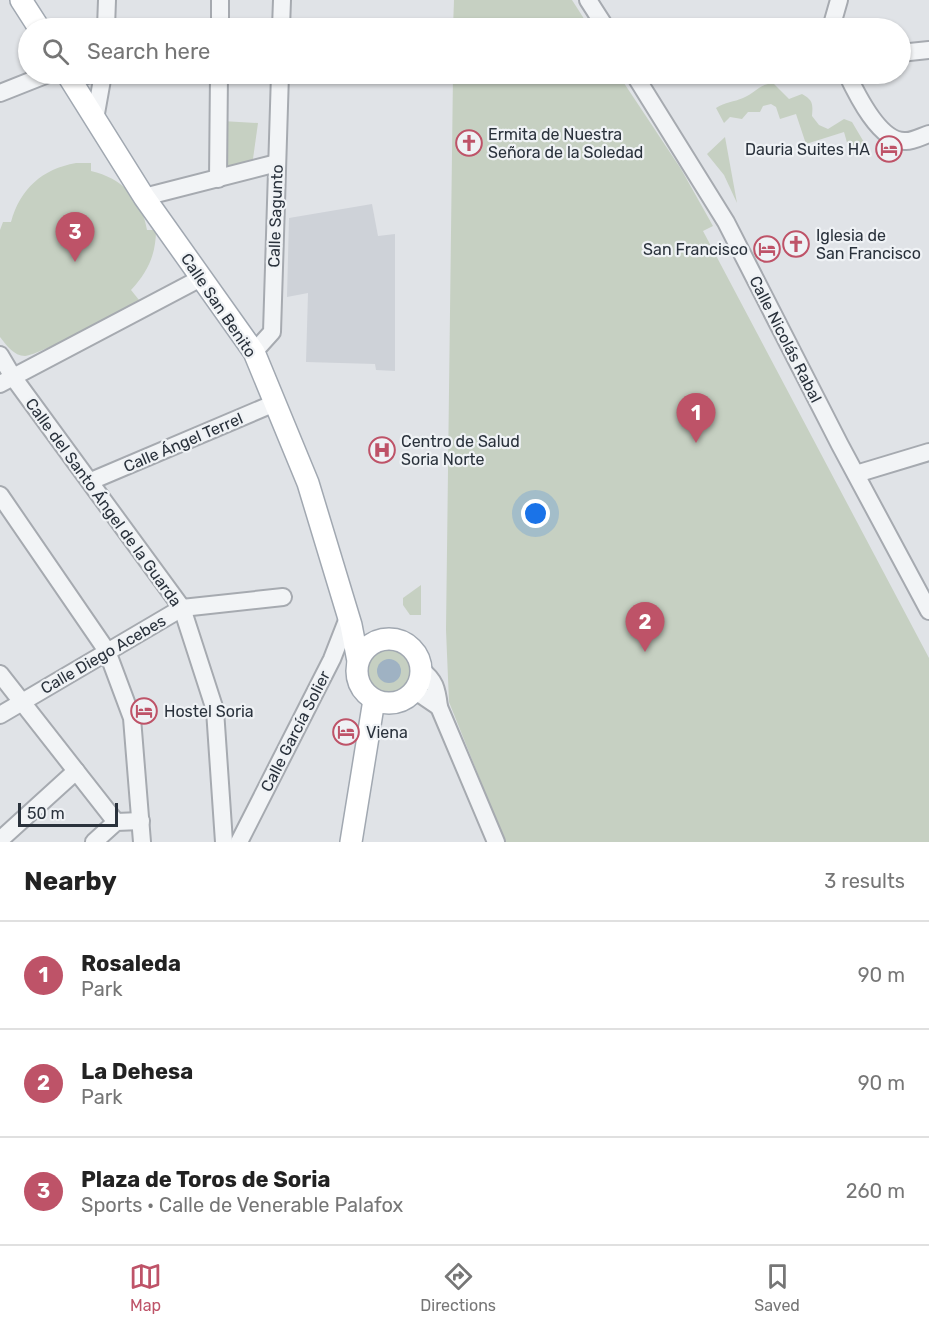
<!DOCTYPE html>
<meta charset="utf-8">
<style>
body{margin:0;font-family:Rubik,sans-serif;background:#f2f2f2;color:#222}
.scale{position:absolute;left:18px;bottom:15px;width:100px;box-sizing:border-box;padding-left:6px;border:3px solid #2a323c;border-top:0;font-size:16px;line-height:21px;white-space:nowrap;color:#2a323c;-webkit-text-stroke:4px #eff2f5;paint-order:stroke}
.you{position:absolute;left:536px;top:514px;width:21px;height:21px;margin:-15px;border:4px solid #fff;border-radius:50%;background:#1a73e8;box-shadow:0 0 0 9px #1a73e833}
.badge{display:grid;place-items:center;width:39px;height:39px;border-radius:50%;background:#be5368;color:#fff;font-size:20px;font-weight:700}
.pin{position:absolute;translate:-50% -50px;filter:drop-shadow(0 2px 3px #0008)}
.pin::after{content:'';position:absolute;top:32px;width:21px;height:18px;background:inherit;clip-path:polygon(0 0,100% 0,50% 100%)}
.list{margin:0;padding:0;list-style:none}
h2{display:flex;justify-content:space-between;align-items:center;height:78px;margin:0;padding:0 24px;font-size:26px}
h2 small{font-size:20px;font-weight:400;color:#767676}
.list li{display:grid;grid-template-columns:39px 1fr auto;gap:18px;align-items:center;box-sizing:border-box;height:108px;padding:0 24px;border-top:2px solid #e0e0e0}
.list b{display:block;font-size:22px;white-space:nowrap}
.list p{margin:0;font-size:20px;white-space:nowrap;color:#767676}
.list em{font-size:20px;font-style:normal;color:#767676}
.icon{flex:none;width:33px;height:33px;fill:none;stroke:currentColor;stroke-width:2;stroke-linecap:round;stroke-linejoin:round}
.map{position:relative;flex:none;width:929px;height:842px;overflow:hidden}
.search{position:absolute;background:#fff;box-shadow:0 2px 4px #0004;left:18px;right:18px;top:18px;height:66px;display:flex;align-items:center;gap:15px;box-sizing:border-box;padding:0 21px;border-radius:33px;color:#767676;font-size:22px}
.sheet{height:402px;background:#fff}
nav{display:flex;justify-content:space-around;align-items:center;box-sizing:border-box;height:84px;border-top:2px solid #e0e0e0;background:#fff;font-size:16px;color:#767676}
nav a{display:grid;justify-items:center;gap:3px}
nav .on{color:#be5368}
.map>svg:first-child{display:block}
.built{fill:#ced2d8}
.green{fill:#c6d0c2}
.water{fill:#9fb2c3}
.lines{fill:none;stroke-linecap:round;stroke-linejoin:round}
.minor-casing{stroke:#a6aab0;stroke-width:20}
.major-casing{stroke:#a1a8b1;stroke-width:24}
.minor{stroke:#f2f4f6;stroke-width:16}
.major{stroke:#fff;stroke-width:21}
.labels{text-anchor:middle;stroke-width:4.5;stroke-linejoin:round;paint-order:stroke}
.poi-label{font-size:16px;fill:#2a323c;stroke:#eff2f5;text-anchor:start}
.street-label{font-size:16px;fill:#2a323c;stroke:#eff2f5}
</style>
<div class="map">
<svg width="929" height="842" viewBox="0 0 929 842">
<rect width="100%" height="100%" fill="#e0e3e7"/>
<!-- built -->
<polygon class="built" points="372,204 378,236 395,234 395,371 376,370 375,364 306,362 308,293 287,297 289,218"/>
<!-- green -->
<g class="green">
<polygon points="454,0 572,0 590,28 453,28"/>
<polygon points="453,74 618,74 681,169 713,226 703,231 929,658 929,842 505,842 449,702 446,630"/>
<path d="M773,83l16,16 13,-5c11,6 11,10 10,22l7,9 9,4 16,-10 8,3 16,27 -18,4 -6,-21 -38,12 -10,-30 -16,5 -4,-12 -5,-3 -8,2 -3,6h-12l-6,7 -12,-2 -6,6 -8,-15c9,-6 18,-6 27,-10 12,-5 17,-14 30,-15z"/>
<polygon points="222,121 258,123 252,166 221,165"/>
<polygon points="725,137 737,203 724,175 707,154"/>
<path d="M76,163h15v8c31,7 51,28 56,59h9c0,24 -8,42 -25,60l8,10c-18,10 -98,55 -114,56 -11,0 -19,-11 -25,-19v-107l3,-8h8c9,-33 31,-53 65,-59z"/>
<polygon points="421,585 421,615 410,615 403,605 403,598"/>
<circle cx="389" cy="671" r="23"/>
</g>
<!-- water -->
<circle class="water" cx="389" cy="671" r="12"/>
<g class="lines">
<!-- minor casing -->
<g class="minor-casing">
<g id="minor">
<polyline points="588,0 606,28"/>
<polyline points="106,28 107,0"/>
<polyline points="220,28 220,0"/>
<polyline points="281,28 282,0"/>
<polyline points="831,28 839,0"/>
<polyline points="900,53 929,50"/>
<polyline points="634,74 726,222 840,445 929,611"/>
<path d="M847,74c9,19 33,69 59,67 8,0 16,-5 23,-7"/>
<polyline points="70,79 91,74"/>
<polyline points="0,93 48,74"/>
<polyline points="95,119 103,74"/>
<polyline points="218,179 219,74"/>
<polyline points="144,197 277,163"/>
<polyline points="254,352 272,332 280,74"/>
<polyline points="0,355 13,377 182,608 215,710 224,842"/>
<polyline points="0,384 201,278"/>
<polyline points="856,474 929,452"/>
<polyline points="91,481 275,403"/>
<polyline points="0,495 107,651 132,718 142,842"/>
<path d="M420,669c15,11 17,20 19,38l57,135"/>
<polyline points="0,674 116,822"/>
<polyline points="414,690 439,707"/>
<polyline points="0,715 182,608 283,597"/>
<polyline points="0,840 76,771"/>
<polyline points="94,842 116,822 141,821"/>
<polyline points="239,842 332,659 348,618"/>
</g>
</g>
<!-- major casing -->
<g class="major-casing">
<g id="major">
<polyline points="21,0 39,28"/>
<polyline points="67,74 144,197 254,352 308,483 351,625 358,661"/>
<circle cx="389" cy="671" r="32"/>
<polyline points="351,842 374,700"/>
</g>
</g>
<!-- minor -->
<use href="#minor" class="minor"/>
<!-- major -->
<use href="#major" class="major"/>
</g>
<!-- icons -->
<defs>
<g id="church-ring" transform="scale(1.35)"><circle r="9.5" fill="#eff2f5" stroke="#be5368" stroke-width="1.5"/><path d="M-1.2-6h2.4v3.5h3.3v2.4h-3.3V6h-2.4V-.1h-3.3v-2.4h3.3Z" fill="#be5368"/></g>
<g id="hotel-ring" transform="scale(1.35)"><circle r="9.5" fill="#eff2f5" stroke="#be5368" stroke-width="1.5"/><path d="M-6-4.5h1.5V1H6V5H4.5V3h-9V5H-6ZM-4 0a1.8 1.8 0 1 1 3.6 0ZM.5 0V-2.5h3Q6-2.5 6 0Z" fill="#be5368"/></g>
<g id="hospital-ring" transform="scale(1.35)"><circle r="9.5" fill="#eff2f5" stroke="#be5368" stroke-width="1.5"/><path d="M-5-5h3v3.5h4V-5h3V5h-3V1.5h-4V5h-3Z" fill="#be5368"/></g>
</defs>
<g fill-rule="evenodd">
<use href="#church-ring" x="469" y="143"/>
<use href="#hotel-ring" x="889" y="149"/>
<use href="#church-ring" x="796" y="244"/>
<use href="#hotel-ring" x="767" y="249"/>
<use href="#hospital-ring" x="382" y="450"/>
<use href="#hotel-ring" x="144" y="711"/>
<use href="#hotel-ring" x="346" y="732"/>
</g>
<g class="labels">
<!-- poi labels -->
<g class="poi-label">
<text x="488" y="140">Ermita de Nuestra<tspan x="488" dy="18">Señora de la Soledad</tspan></text>
<text x="870" y="155" text-anchor="end">Dauria Suites HA</text>
<text x="816" y="241">Iglesia de<tspan x="816" dy="18">San Francisco</tspan></text>
<text x="748" y="255" text-anchor="end">San Francisco</text>
<text x="401" y="447">Centro de Salud<tspan x="401" dy="18">Soria Norte</tspan></text>
<text x="164" y="717">Hostel Soria</text>
<text x="366" y="738">Viena</text>
</g>
<!-- street labels -->
<g class="street-label">
<text transform="translate(275 216) rotate(-88)" y="6">Calle Sagunto</text>
<text transform="translate(219 305) rotate(56)" y="6">Calle San Benito</text>
<text transform="translate(786 339) rotate(63)" y="6">Calle Nicolás Rabal</text>
<text transform="translate(183 442) rotate(-23)" y="6">Calle Ángel Terrel</text>
<text transform="translate(104 502) rotate(54)" y="6">Calle del Santo Ángel de la Guarda</text>
<text transform="translate(103 654) rotate(-30)" y="6">Calle Diego Acebes</text>
<text transform="translate(295 731) rotate(-63)" y="6">Calle García Solier</text>
</g>
</g>
</svg>
<div class="scale">50 m</div>
<div class="you"></div>
<div class="pin badge" style="left:696px;top:443px">1</div>
<div class="pin badge" style="left:645px;top:652px">2</div>
<div class="pin badge" style="left:75px;top:262px">3</div>
<div class="search"><svg class="icon" aria-label="search" viewBox="0 0 24 24"><circle cx="10" cy="10" r="6"/><path d="M15 15l6 6"/></svg>Search here</div>
</div>
<section class="sheet">
<h2>Nearby<small>3 results</small></h2>
<ul class="list">
<li><span class="badge">1</span><div><b>Rosaleda</b><p>Park</p></div><em>90 m</em></li>
<li><span class="badge">2</span><div><b>La Dehesa</b><p>Park</p></div><em>90 m</em></li>
<li><span class="badge">3</span><div><b>Plaza de Toros de Soria</b><p>Sports · Calle de Venerable Palafox</p></div><em>260 m</em></li>
</ul>
</section>
<nav>
<a class="on"><svg class="icon" aria-label="map" viewBox="0 0 24 24"><path d="M3 6l6-2 6 2 6-2v14l-6 2-6-2-6 2zM9 4v14M15 6v14"/></svg>Map</a>
<a><svg class="icon" aria-label="directions" viewBox="0 0 24 24"><path d="M12 3l9 9-9 9-9-9zM9 14v-3h6M13 9l2 2-2 2"/></svg>Directions</a>
<a><svg class="icon" aria-label="saved" viewBox="0 0 24 24"><path d="M7 4h10v16l-5-4-5 4z"/></svg>Saved</a>
</nav>
